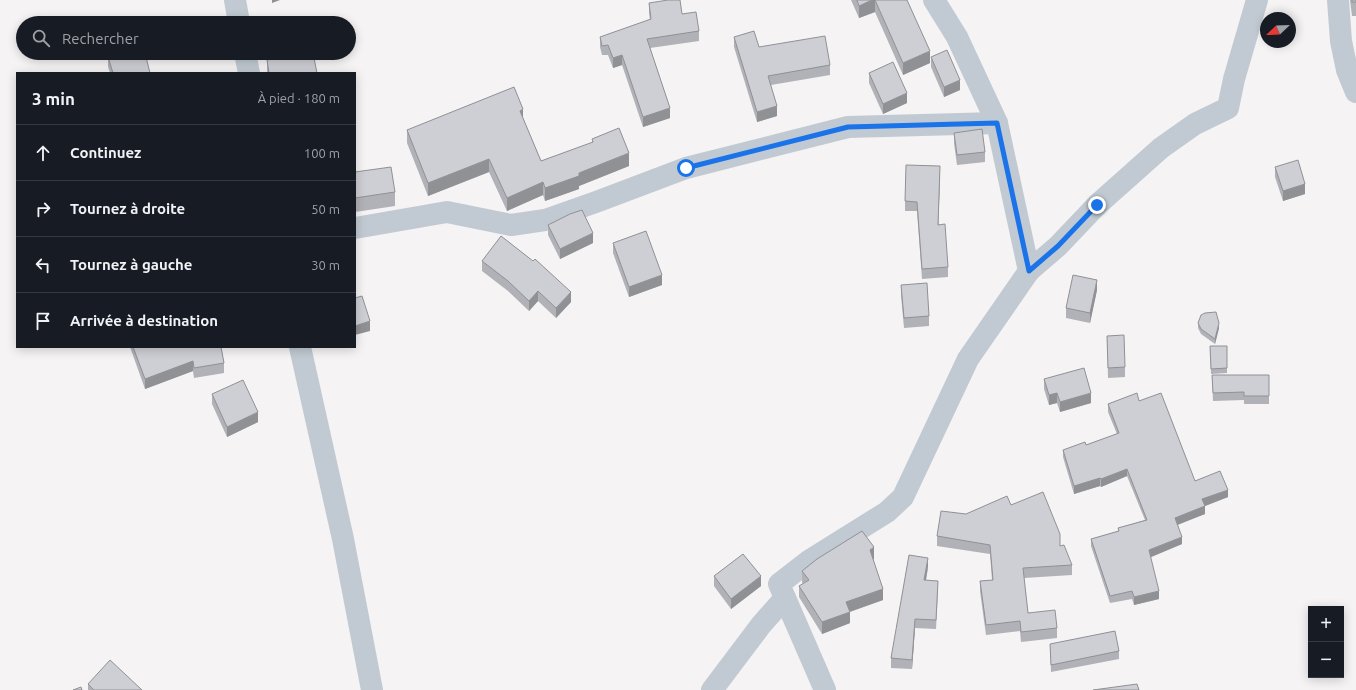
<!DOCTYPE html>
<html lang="fr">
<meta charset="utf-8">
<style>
body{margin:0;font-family:Ubuntu,sans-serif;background:#20242c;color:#f1f3f6}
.controls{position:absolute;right:12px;bottom:12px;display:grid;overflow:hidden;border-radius:0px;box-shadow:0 2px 10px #0003}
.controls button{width:36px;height:36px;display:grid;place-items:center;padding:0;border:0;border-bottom:1px solid #363941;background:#171b24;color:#f1f3f6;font:20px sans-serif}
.compass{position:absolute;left:1260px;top:12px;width:36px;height:36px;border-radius:50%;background:#171b24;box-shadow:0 2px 10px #0003;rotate:247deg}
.stop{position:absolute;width:12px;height:12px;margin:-9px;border:3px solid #1a73e8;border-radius:50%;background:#fff}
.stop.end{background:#1a73e8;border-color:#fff;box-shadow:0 1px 4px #0008}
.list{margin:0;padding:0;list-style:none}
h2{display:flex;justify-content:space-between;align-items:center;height:52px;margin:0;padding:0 16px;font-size:17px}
h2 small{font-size:13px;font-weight:400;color:#9ea1a6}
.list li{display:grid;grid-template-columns:26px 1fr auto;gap:12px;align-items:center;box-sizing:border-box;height:56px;padding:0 16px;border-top:1px solid #363941}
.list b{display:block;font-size:15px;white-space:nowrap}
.list em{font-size:13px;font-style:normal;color:#9ea1a6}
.icon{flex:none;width:22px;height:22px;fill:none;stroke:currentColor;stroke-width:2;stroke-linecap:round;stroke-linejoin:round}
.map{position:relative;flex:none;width:1356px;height:690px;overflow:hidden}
.search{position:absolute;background:#171b24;box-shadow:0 2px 10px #0003;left:16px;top:16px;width:340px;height:44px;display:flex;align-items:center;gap:10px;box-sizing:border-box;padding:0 14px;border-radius:22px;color:#9ea1a6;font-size:15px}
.panel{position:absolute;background:#171b24;box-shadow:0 2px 10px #0003;left:16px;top:72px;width:340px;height:276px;border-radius:0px}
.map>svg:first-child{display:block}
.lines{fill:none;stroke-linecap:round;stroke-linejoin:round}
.minor{stroke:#c1cad2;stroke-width:22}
.wall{fill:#b0b2b7}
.shaded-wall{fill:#909195}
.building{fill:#cdcfd5;stroke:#909195}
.route{stroke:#1a73e8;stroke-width:5}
</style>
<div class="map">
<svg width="1356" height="690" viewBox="0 0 1356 690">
<rect width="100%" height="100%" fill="#f5f3f3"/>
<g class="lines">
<!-- minor -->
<g class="minor">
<polyline points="235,0 239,23"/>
<polyline points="934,0 957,37 997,123 1029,271"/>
<polyline points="1338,0 1341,41 1347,70 1356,92"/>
<polyline points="245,53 249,73"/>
<polyline points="355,228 447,212 511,225 545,220 596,202 686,168 848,127 997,123"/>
<polyline points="300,347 343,539 372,690"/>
<polyline points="785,598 825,690"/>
<polyline points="712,690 761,625 785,598 779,584 810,560 887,512 903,497 968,359 1029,271 1058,246 1097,205 1161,148 1195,124 1228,108 1234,79 1257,0"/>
</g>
</g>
<!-- wall -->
<g class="wall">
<polygon points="851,0 907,0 930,63 903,75 875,12 859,18"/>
<polygon points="1350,0 1356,0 1356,16 1352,16"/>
<polygon points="649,3 682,14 699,31 699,41 650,48 670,118 643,127 622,65 613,68 608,55 602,55 600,47 600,37 650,20 649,13"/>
<polygon points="734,37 759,47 830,65 830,75 771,85 777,116 757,122 734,47"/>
<polygon points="108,57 150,73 110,73 108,67"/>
<polygon points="931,57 960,90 944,97 931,67"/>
<polygon points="267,60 317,73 267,73"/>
<polygon points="869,73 907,103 883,114 869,83"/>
<polygon points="523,118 541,161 592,143 592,139 629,166 579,186 579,189 545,201 543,195 507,211 489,172 428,196 407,143 407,130"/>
<polygon points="954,133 985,152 985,162 957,165 954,143"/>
<polygon points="1275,167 1305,194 1283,201 1275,177"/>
<polygon points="355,172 395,192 395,206 355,212"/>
<polygon points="940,176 938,225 948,267 948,277 922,279 917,211 905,211 905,201"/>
<polygon points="548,225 593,243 560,259 548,235"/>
<polygon points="613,243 662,285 629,297 613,253"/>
<polygon points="482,261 571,302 556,318 538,301 529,311 508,291 482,271"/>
<polygon points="901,285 929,316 929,326 904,328 901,295"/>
<polygon points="1097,290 1090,323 1066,318 1066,308"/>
<polygon points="1198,323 1219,328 1215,344 1201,334 1198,328"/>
<polygon points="1107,336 1125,367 1125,377 1108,378"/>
<polygon points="1210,346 1227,346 1227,373 1211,374"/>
<polygon points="130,347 221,347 224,363 224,373 194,378 193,371 145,389"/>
<polygon points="1212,375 1269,375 1269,404 1244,404 1244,400 1213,401"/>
<polygon points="1044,379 1091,403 1060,412 1057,403 1049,405 1044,389"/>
<polygon points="212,394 258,422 227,437 212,404"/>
<polygon points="1139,401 1195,481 1228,497 1205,506 1205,514 1177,524 1182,544 1150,557 1159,599 1134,605 1132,599 1110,603 1091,546 1091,539 1118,531 1118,528 1145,520 1127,476 1101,487 1100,486 1074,494 1063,457 1063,450 1086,445 1117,434 1108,412 1108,404"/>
<polygon points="1011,505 1060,546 1072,565 1072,575 1024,578 1028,613 1057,628 1057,638 1021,642 1020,631 986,635 980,591 980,581 992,580 990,554 937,546 937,536 966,514"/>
<polygon points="873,559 883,600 850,612 850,623 822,634 799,597 799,586 803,584 802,582 802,571 874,559"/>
<polygon points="928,567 926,581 938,590 936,629 915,628 912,669 891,668 891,658"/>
<polygon points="714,576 761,586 731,609 714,586"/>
<polygon points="1050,644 1119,651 1119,659 1051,672"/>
<polygon points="88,684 142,690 88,690"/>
</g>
<!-- shaded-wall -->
<g class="shaded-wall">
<polygon points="272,0 280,0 272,3"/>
<polygon points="872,0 875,0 875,12 859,18 859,6"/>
<polygon points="930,51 930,63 903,75 903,63"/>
<polygon points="622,55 622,65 613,68 613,58"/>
<polygon points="960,80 960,90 944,97 944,87"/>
<polygon points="907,93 907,103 883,114 883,104"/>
<polygon points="777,106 777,116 757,122 757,112"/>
<polygon points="670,108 670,118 643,127 643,117"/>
<polygon points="523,109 523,122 520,111"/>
<polygon points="629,153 629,166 579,186 579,189 545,201 545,188 579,173"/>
<polygon points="489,159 489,172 428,196 428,183"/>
<polygon points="940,166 940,176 938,235 938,225"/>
<polygon points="543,182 543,195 507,211 507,198"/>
<polygon points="1305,184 1305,194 1283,201 1283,191"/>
<polygon points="593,233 593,243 560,259 560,249"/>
<polygon points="662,275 662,285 629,297 629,287"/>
<polygon points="1097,280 1097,290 1090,323 1090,313"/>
<polygon points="538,291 538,301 529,311 529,301"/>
<polygon points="571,292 571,302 556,318 556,308"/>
<polygon points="370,321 370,331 355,335 355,326"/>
<polygon points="1219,323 1219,328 1215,344 1215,339"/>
<polygon points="193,361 193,371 145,389 145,379"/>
<polygon points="1057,393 1057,403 1049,405 1049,395"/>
<polygon points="1091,393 1091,403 1060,412 1060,402"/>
<polygon points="258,412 258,422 227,437 227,427"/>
<polygon points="1127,469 1127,476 1101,487 1101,479"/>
<polygon points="1100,478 1100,486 1074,494 1074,486"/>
<polygon points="1228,490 1228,497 1205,506 1205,514 1175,526 1175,518 1202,499"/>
<polygon points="1182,537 1182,544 1149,558 1149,550"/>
<polygon points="874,547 874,559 870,561 870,550"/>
<polygon points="928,558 928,567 924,590 924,580"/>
<polygon points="761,576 761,586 731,609 731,599"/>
<polygon points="883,589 883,600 846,613 846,602"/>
<polygon points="1159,591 1159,599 1134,605 1134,597"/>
<polygon points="850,612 850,623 822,634 822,622"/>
<polygon points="915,619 915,628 912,669 912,660"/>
</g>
<!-- building -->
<g class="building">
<polygon points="668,0 680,0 682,14 696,12 699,31 647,39 670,108 643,117 622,55 613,58 608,45 602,46 600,37 651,19 649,3"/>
<polygon points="857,0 872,0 859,6"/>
<polygon points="875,0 907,0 930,51 903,63"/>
<rect x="1352" y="0" width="4" height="2"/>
<polygon points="754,31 759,47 825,36 830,65 768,76 777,106 757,112 734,37"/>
<polygon points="947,50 960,80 944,87 931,57"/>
<polygon points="124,53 145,53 150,73 113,73 108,57"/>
<polygon points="298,53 313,53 317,73 269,73 267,60"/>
<polygon points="893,62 907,93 883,104 869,73"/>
<polygon points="514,87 523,109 520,111 541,161 593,142 592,139 619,128 629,153 579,173 579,176 545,188 543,182 507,198 489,159 428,183 407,130"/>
<polygon points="982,129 985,152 957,155 954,133"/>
<polygon points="1298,160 1305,184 1283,191 1275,167"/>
<polygon points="906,165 940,166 938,225 945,224 948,267 922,269 917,202 905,201"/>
<polygon points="391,167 395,192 355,198 355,172"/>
<polygon points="582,210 593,233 560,249 548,225 570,214"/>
<polygon points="646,231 662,275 629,287 613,243"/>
<polygon points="501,236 533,261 535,259 571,292 556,308 538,291 529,301 508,281 482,261"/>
<polygon points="1073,275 1097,280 1090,313 1066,308"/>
<polygon points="927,283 929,316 904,318 901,285"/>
<polygon points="362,296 370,321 355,326 355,298"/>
<polygon points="1216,312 1219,323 1215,339 1201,329 1198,323 1201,315 1205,313"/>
<polygon points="1124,335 1125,367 1108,368 1107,336"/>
<polygon points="1210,346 1227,346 1227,368 1211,369"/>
<polygon points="133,347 221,347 224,363 194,368 193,361 145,379"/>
<polygon points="1084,368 1091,393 1060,402 1057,393 1049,395 1044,379"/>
<polygon points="1212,375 1269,375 1269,396 1244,396 1244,392 1213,393"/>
<polygon points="243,380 258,412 227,427 212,394"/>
<polygon points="1137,393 1139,401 1161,393 1195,481 1220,471 1228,490 1202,499 1205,506 1175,518 1182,537 1149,550 1159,591 1134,597 1132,591 1110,596 1091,539 1119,531 1118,528 1147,520 1127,469 1101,479 1100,478 1074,486 1063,450 1085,442 1086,445 1119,433 1108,404"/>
<polygon points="1043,492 1060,534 1060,546 1064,545 1072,565 1023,568 1028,613 1055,610 1057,628 1021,632 1020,621 986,625 980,581 993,580 990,545 937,536 941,511 966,514 1007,496 1011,505"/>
<polygon points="862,531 874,547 870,550 883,589 846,602 850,612 822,622 799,586 809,580 802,571 817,559"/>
<polygon points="743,554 761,576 731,599 714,576"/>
<polygon points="909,555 928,558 924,580 938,581 936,620 915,619 912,660 891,658"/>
<polygon points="1115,631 1119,651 1051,665 1050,644"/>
<polygon points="110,660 142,690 94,690 88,684"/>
<polygon points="1137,684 1139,690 1093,690"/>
<polygon points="81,687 82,690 73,690"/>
</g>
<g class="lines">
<!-- route -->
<polyline class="route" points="686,168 848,127 997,123 1029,271 1058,246 1097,205"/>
</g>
</svg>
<div class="controls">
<button>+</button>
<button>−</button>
</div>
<svg class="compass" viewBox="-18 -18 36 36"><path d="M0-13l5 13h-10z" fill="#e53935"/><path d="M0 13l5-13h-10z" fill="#9ea1a6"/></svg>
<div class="stop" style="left:686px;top:168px"></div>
<div class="stop end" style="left:1097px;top:205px"></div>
<div class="search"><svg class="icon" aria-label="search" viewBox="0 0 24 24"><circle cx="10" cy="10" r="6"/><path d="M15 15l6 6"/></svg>Rechercher</div>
<section class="panel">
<h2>3 min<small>À pied · 180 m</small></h2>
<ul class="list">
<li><svg class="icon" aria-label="ahead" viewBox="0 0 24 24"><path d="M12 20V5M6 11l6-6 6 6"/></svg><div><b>Continuez</b></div><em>100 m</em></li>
<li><svg class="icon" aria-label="right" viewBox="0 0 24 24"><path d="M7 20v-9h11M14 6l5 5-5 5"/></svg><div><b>Tournez à droite</b></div><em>50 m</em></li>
<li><svg class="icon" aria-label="left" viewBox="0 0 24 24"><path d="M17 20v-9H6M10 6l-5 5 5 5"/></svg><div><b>Tournez à gauche</b></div><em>30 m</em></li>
<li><svg class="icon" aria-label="arrive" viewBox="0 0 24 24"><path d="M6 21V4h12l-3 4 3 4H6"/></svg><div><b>Arrivée à destination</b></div></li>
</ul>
</section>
</div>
